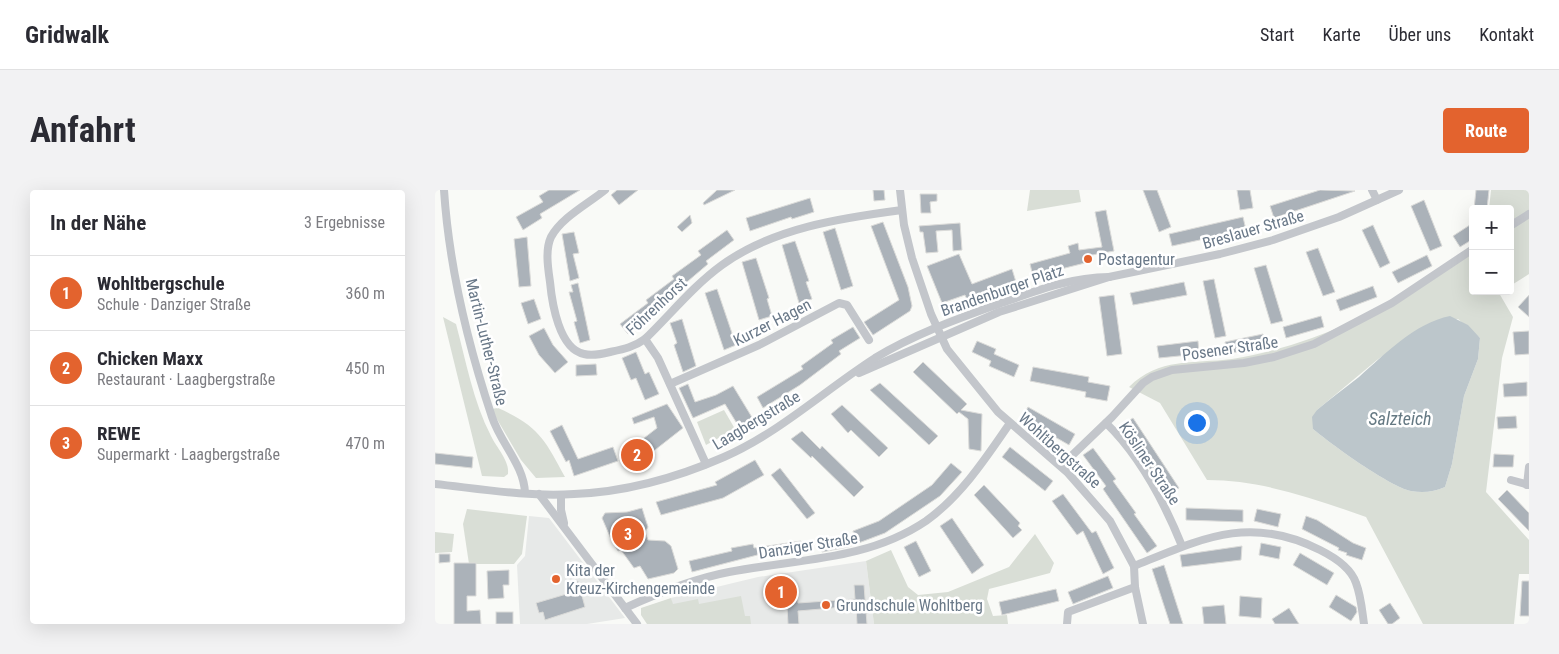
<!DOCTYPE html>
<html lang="de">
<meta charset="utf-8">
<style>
body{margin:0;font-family:"Roboto Condensed",sans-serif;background:#f2f2f3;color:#2b2b33}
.controls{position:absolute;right:15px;top:15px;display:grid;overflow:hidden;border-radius:5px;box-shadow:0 5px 20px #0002}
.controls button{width:45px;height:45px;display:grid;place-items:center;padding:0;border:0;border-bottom:1px solid #e1e1e2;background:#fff;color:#2b2b33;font:25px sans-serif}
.you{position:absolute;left:761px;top:232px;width:18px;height:18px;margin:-12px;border:4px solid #fff;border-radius:50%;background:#1a73e8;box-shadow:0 0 0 8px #1a73e833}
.badge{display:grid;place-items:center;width:32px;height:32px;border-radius:50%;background:#e3632e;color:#fff;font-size:16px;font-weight:700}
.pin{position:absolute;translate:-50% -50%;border:2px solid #fff;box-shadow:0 1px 5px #0006}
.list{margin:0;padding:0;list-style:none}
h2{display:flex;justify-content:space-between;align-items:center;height:65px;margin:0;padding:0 20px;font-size:21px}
h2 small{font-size:16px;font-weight:400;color:#7c7c81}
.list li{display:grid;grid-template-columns:32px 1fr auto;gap:15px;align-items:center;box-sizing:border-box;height:75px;padding:0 20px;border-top:1px solid #e1e1e2}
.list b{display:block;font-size:19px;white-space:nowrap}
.list p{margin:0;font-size:16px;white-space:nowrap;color:#7c7c81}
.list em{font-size:16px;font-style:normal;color:#7c7c81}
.map{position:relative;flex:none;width:1094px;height:434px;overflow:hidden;border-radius:5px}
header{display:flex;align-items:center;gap:30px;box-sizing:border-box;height:70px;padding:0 25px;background:#fff;border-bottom:1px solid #e1e1e2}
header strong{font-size:24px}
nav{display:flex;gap:28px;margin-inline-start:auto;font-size:18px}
.intro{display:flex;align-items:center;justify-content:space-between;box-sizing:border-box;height:120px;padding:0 30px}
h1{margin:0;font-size:35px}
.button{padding:12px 22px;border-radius:5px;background:#e3632e;color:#fff;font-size:18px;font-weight:700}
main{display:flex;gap:30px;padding:0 30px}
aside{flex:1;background:#fff;border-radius:5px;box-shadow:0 5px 20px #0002}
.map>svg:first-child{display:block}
.built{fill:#e7e9e8}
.green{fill:#d9ded6;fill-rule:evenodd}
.water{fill:#bcc6cb}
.building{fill:#abb2b9;stroke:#dbdbd9}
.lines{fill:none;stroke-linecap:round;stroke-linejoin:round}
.minor{stroke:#c3c6cb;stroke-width:8}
.poi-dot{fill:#e3632e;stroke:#fff;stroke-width:2}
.labels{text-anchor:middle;stroke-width:5;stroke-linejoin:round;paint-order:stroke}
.street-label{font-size:16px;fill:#697888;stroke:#fff}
.poi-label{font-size:16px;fill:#697888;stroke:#fff;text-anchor:start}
.water-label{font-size:18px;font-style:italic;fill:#657983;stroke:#fff}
</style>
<header>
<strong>Gridwalk</strong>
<nav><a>Start</a><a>Karte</a><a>Über uns</a><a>Kontakt</a></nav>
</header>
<div class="intro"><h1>Anfahrt</h1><a class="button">Route</a></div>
<main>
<aside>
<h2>In der Nähe<small>3 Ergebnisse</small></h2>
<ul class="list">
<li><span class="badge">1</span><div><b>Wohltbergschule</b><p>Schule · Danziger Straße</p></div><em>360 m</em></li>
<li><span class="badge">2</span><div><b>Chicken Maxx</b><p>Restaurant · Laagbergstraße</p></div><em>450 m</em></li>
<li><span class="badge">3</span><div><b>REWE</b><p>Supermarkt · Laagbergstraße</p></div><em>470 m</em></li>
</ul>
</aside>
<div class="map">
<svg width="1094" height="434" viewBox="0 0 1094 434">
<rect width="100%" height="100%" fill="#f9faf7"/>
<!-- built -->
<g class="built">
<polygon points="94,326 114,328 190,428 152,434 85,434 82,375 90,366"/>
<polygon points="431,371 439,434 242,434 236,408 323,387"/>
</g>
<!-- green -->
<g class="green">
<polygon points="595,0 644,0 646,12 592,21"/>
<polygon points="1056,0 1094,0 1094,84 1075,96 1075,19 1054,19"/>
<path d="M1038,56v45h28l-2,2 14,24 -11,41 -16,134 43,48v34h-10l-5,50h-91l-57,-107c-51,-18 -104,-37 -159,-37l-47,-77 -31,-16c30,-30 64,-23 103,-28 27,-4 54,-12 80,-21 58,-20 111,-58 161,-92zM1023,129l22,19 -2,21 -14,37 -12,68 -7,23c-11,5 -22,6 -34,4 -21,-4 -80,-47 -98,-62l4,-19 60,-50 49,-35z"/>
<path d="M8,127l13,7c10,37 17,77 35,112 5,11 19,25 17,38l-4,3 -22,-1z"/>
<path d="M63,218c41,18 47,32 67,69l-29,1 -15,-18 -30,-51z"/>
<polygon points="289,220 300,239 271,255 262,232"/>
<polygon points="32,319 92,326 87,364 79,374 34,374 28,334"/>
<polygon points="0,342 19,344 17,362 0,363"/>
<polygon points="600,344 619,373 615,383 554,399 552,409 558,426 572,425 573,434 439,434 431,371 456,360 473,397 483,405 513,402 574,377"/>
<polygon points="306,406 310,426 315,426 316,434 212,434 206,425 206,418 236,408 238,414 263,409 264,414"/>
</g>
<!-- water -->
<path class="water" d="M1015,126l18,9 12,13 -2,21 -14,37 -12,68 -7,23c-11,5 -22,6 -34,4 -21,-4 -80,-47 -98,-62l-1,-12 5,-7c13,-11 28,-22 42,-33 26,-23 56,-54 91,-61z"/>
<!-- building -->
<g class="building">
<polygon points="114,0 145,0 105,24 107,28 88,40 81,27 108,12 104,6"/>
<polygon points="182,0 203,0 184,15 176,5"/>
<polygon points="282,0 300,0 269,15 268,13"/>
<polygon points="438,0 449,0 450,10 439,11"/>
<polygon points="708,0 722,0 736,37 724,42"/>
<polygon points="802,0 815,0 818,18 805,20"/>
<polygon points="885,0 920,1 839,28 835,16"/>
<polygon points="1041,0 1054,0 1052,19 1039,19"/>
<polygon points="485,4 502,4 502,11 495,12 496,23 486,23"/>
<polygon points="375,8 379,22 357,29 356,27 315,41 311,28"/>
<polygon points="989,10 1007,56 995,61 976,16"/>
<polygon points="671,20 679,61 657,65 658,71 598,86 595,74 635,63 633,56 643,53 644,60 667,57 660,22"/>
<polygon points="255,25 257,33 247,42 242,37"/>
<polygon points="808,27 811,40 737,56 734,44"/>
<polygon points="448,32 473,97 477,116 475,121 438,145 429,132 464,110 436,36"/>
<polygon points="525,33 527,60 518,61 517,40 501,41 503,62 491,63 488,42 485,42 484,36"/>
<polygon points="1038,33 1038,49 1025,57 1018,46"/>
<polygon points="938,35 955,73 945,78 927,40"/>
<polygon points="400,38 418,96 406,100 388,42"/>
<polygon points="292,40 299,50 271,71 273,74 219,120 221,123 193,144 185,134 213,113 211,110 239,89 237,86 266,65 263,61"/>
<polygon points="139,42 144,63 138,64 144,88 135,91 127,44"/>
<polygon points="92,47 96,96 84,97 79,49"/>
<polygon points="360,51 374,91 371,92 377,109 364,113 347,55"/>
<polygon points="883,58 900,102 888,106 871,62"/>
<polygon points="524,64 537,94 577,79 581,92 532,110 530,105 507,113 492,76"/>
<polygon points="992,65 997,76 963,93 957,82"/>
<polygon points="321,68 334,108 332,109 337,126 324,130 307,72"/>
<polygon points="831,75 848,131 836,134 819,78"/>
<polygon points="779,89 791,146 780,148 768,91"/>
<polygon points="749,92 752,105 698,115 695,103"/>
<polygon points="143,93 155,150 145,153 139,132 142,131 134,102 138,102 136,95"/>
<polygon points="938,96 942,107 905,121 901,110"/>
<polygon points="282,99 301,155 289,160 270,103"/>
<polygon points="679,105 687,164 672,166 664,107"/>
<polygon points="1094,105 1094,127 1083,117"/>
<polygon points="99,109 106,129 93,134 86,113"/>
<polygon points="886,126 889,137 851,148 848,137"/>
<polygon points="247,129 261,176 248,182 239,155 242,153 235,133"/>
<polygon points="418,137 425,148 404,161 406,164 365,195 328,218 322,207 368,179 366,176 398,153 396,150"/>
<polygon points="109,138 118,155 133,172 120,183 104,165 94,146"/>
<polygon points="1094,141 1094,164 1080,165 1078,142"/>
<polygon points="828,144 830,156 792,164 790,152"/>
<polygon points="542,151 561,159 559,164 584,175 579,187 554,176 556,171 537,162"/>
<polygon points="763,151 764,164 724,168 722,156"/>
<polygon points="201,162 210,184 214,182 224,204 210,210 201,188 196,190 187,168"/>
<polygon points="488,172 532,214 526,220 547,224 546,261 534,259 533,229 524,222 522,224 478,182"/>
<polygon points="161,174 162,185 141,186 141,175"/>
<polygon points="598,177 654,187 653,192 675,196 672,211 650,207 651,202 595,191"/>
<polygon points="1092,192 1092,206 1069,207 1068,194"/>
<polygon points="445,193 503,246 494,255 435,200"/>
<polygon points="253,194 260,212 281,205 298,196 318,229 304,237 290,214 258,228 244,198"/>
<polygon points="232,214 248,238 211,267 212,269 202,277 191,262 222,238 219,227 199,234 197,228"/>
<polygon points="407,215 453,258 444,267 416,240 413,243 396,224"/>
<polygon points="593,217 640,244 634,255 587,228"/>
<polygon points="1081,226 1082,238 1063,239 1062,227"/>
<polygon points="698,228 744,298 732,306 687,235"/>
<polygon points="127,235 143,269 178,257 183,271 139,286 134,270 131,272 115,241"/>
<polygon points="367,241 385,259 387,256 429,297 419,307 377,266 376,268 356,249"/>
<polygon points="575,257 618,291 610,301 567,267"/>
<polygon points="658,258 681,289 678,291 701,323 699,324 722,356 712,363 668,299 671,296 648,265"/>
<polygon points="0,263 38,267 37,278 0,274"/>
<polygon points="1059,264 1079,265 1078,277 1058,277"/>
<polygon points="320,270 329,285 288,308 226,325 221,312 282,295 280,292"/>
<polygon points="516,273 527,282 505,306 450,343 413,357 387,362 385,350 419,345 418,341 444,331 497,295"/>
<polygon points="345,278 380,323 372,329 336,285"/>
<polygon points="549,295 585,333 583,336 587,340 578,348 539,305"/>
<polygon points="1072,300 1094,323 1094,341 1063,309"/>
<polygon points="628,304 657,343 661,341 679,378 668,384 648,341 642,345 617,311"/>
<polygon points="207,318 213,337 210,342 213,350 230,351 236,356 243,379 239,383 213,389 205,376 199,378 186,360 183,361 176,349 167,328 170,323 192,322"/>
<polygon points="751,318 808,320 808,332 751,330"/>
<polygon points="822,319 846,324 843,337 819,331"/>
<polygon points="871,326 882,330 918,353 931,358 927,370 911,365 912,363 903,360 904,358 867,339"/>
<polygon points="517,328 549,375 537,384 505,336"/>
<polygon points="366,351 368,363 331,368 330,363 257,382 254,371 297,361 296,358 318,354 319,358"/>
<polygon points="481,351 496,381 484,387 469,357"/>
<polygon points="826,353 846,357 844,369 824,365"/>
<polygon points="807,356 806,370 747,377 745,365"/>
<polygon points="865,363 899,383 892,395 858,375"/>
<polygon points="4,364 15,364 15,372 4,373"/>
<polygon points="19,373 41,373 41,406 32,406 32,421 45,420 46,434 19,434"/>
<polygon points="729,375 748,434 735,434 717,379"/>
<polygon points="74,380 74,395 68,395 69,408 53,409 52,381"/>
<polygon points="673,386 678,398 638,414 633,402"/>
<polygon points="143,391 150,417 110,430 108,422 104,423 101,413 135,403 132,394"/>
<polygon points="1087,391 1094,391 1094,426 1085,426"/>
<polygon points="419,395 429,395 432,434 422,434 421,416 363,421 364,434 353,434 351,400 361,399 363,413 420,409"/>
<polygon points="621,399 624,411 567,425 564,412"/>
<polygon points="901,405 921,417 922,422 916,431 894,417"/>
<polygon points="805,406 827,408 826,428 804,426"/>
<polygon points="955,413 965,428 957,434 953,434 944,420"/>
<polygon points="789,415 791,434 769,434 767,417"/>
<polygon points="854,418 864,434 840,434 837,429"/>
<rect x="61" y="422" width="17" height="12"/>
</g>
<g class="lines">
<!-- minor -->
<g class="minor">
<path d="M9,0c5,76 24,155 48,227 9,27 32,48 33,76"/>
<path d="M170,0c-17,14 -43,27 -54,47 -6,13 -3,31 -1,45 2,21 9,67 34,72 8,2 18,0 26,-2 14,-3 24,-5 35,-13 25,-24 48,-53 77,-74 51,-37 119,-47 180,-55"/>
<polyline points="465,0 469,35 477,68 496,124 512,159 563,222 633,283 675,331 699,376 700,397 708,434"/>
<polyline points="937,0 942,10"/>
<polyline points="1075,36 1094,24"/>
<polyline points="210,149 223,168 271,274"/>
<polyline points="424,183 564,122 674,87 785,64 838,50 904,27 964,0"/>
<polyline points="235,194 324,155 404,113 412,115 434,150"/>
<path d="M671,233c33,32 59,81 76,123"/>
<polyline points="626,276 677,227 708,193 717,187 737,180 809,173 839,167 879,154 957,113 1038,59"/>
<polyline points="1076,290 1094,295"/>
<path d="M0,294c46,5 93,13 139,10 52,-2 102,-16 150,-37 55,-24 101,-67 151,-99 38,-23 79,-38 121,-53 37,-13 74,-28 113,-28"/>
<polyline points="1092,295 1094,277"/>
<polyline points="104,304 202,434"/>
<polyline points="126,305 126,320 129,333"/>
<path d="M699,376c67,-27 115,-52 186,-16 14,7 31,18 36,33 5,13 6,27 8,41"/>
<path d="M190,418c33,-15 67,-29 104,-36 67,-13 138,-11 197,-51 35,-25 60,-63 84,-98"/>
<polyline points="632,434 633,422 700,397"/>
</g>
</g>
<!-- markers -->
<g class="poi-dot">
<circle cx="653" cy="69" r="5"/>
<circle cx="121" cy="389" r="5"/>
<circle cx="391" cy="415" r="5"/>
</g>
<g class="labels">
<!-- street labels -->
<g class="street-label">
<text transform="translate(818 39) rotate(-16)" y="6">Breslauer Straße</text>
<text transform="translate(567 100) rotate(-19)" y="6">Brandenburger Platz</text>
<text transform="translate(221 116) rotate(-43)" y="6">Föhrenhorst</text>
<text transform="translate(337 132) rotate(-27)" y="6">Kurzer Hagen</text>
<text transform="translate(52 152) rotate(76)" y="6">Martin-Luther-Straße</text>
<text transform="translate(795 158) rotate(-8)" y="6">Posener Straße</text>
<text transform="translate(321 230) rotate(-31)" y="6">Laagbergstraße</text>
<text transform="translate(625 260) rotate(42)" y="6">Wohltbergstraße</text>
<text transform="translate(715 273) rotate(56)" y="6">Kösliner Straße</text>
<text transform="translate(373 355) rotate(-9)" y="6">Danziger Straße</text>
</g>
<!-- poi labels -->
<g class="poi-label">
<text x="663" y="75">Postagentur</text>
<text x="131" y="386">Kita der<tspan x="131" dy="18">Kreuz-Kirchengemeinde</tspan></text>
<text x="401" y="421">Grundschule Wohltberg</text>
</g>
<!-- water labels -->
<g class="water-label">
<text x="965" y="235">Salzteich</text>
</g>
</g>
</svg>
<div class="controls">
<button>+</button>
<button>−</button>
</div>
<div class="you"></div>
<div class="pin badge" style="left:346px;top:402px">1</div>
<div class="pin badge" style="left:202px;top:265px">2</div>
<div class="pin badge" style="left:193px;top:344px">3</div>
</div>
</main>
